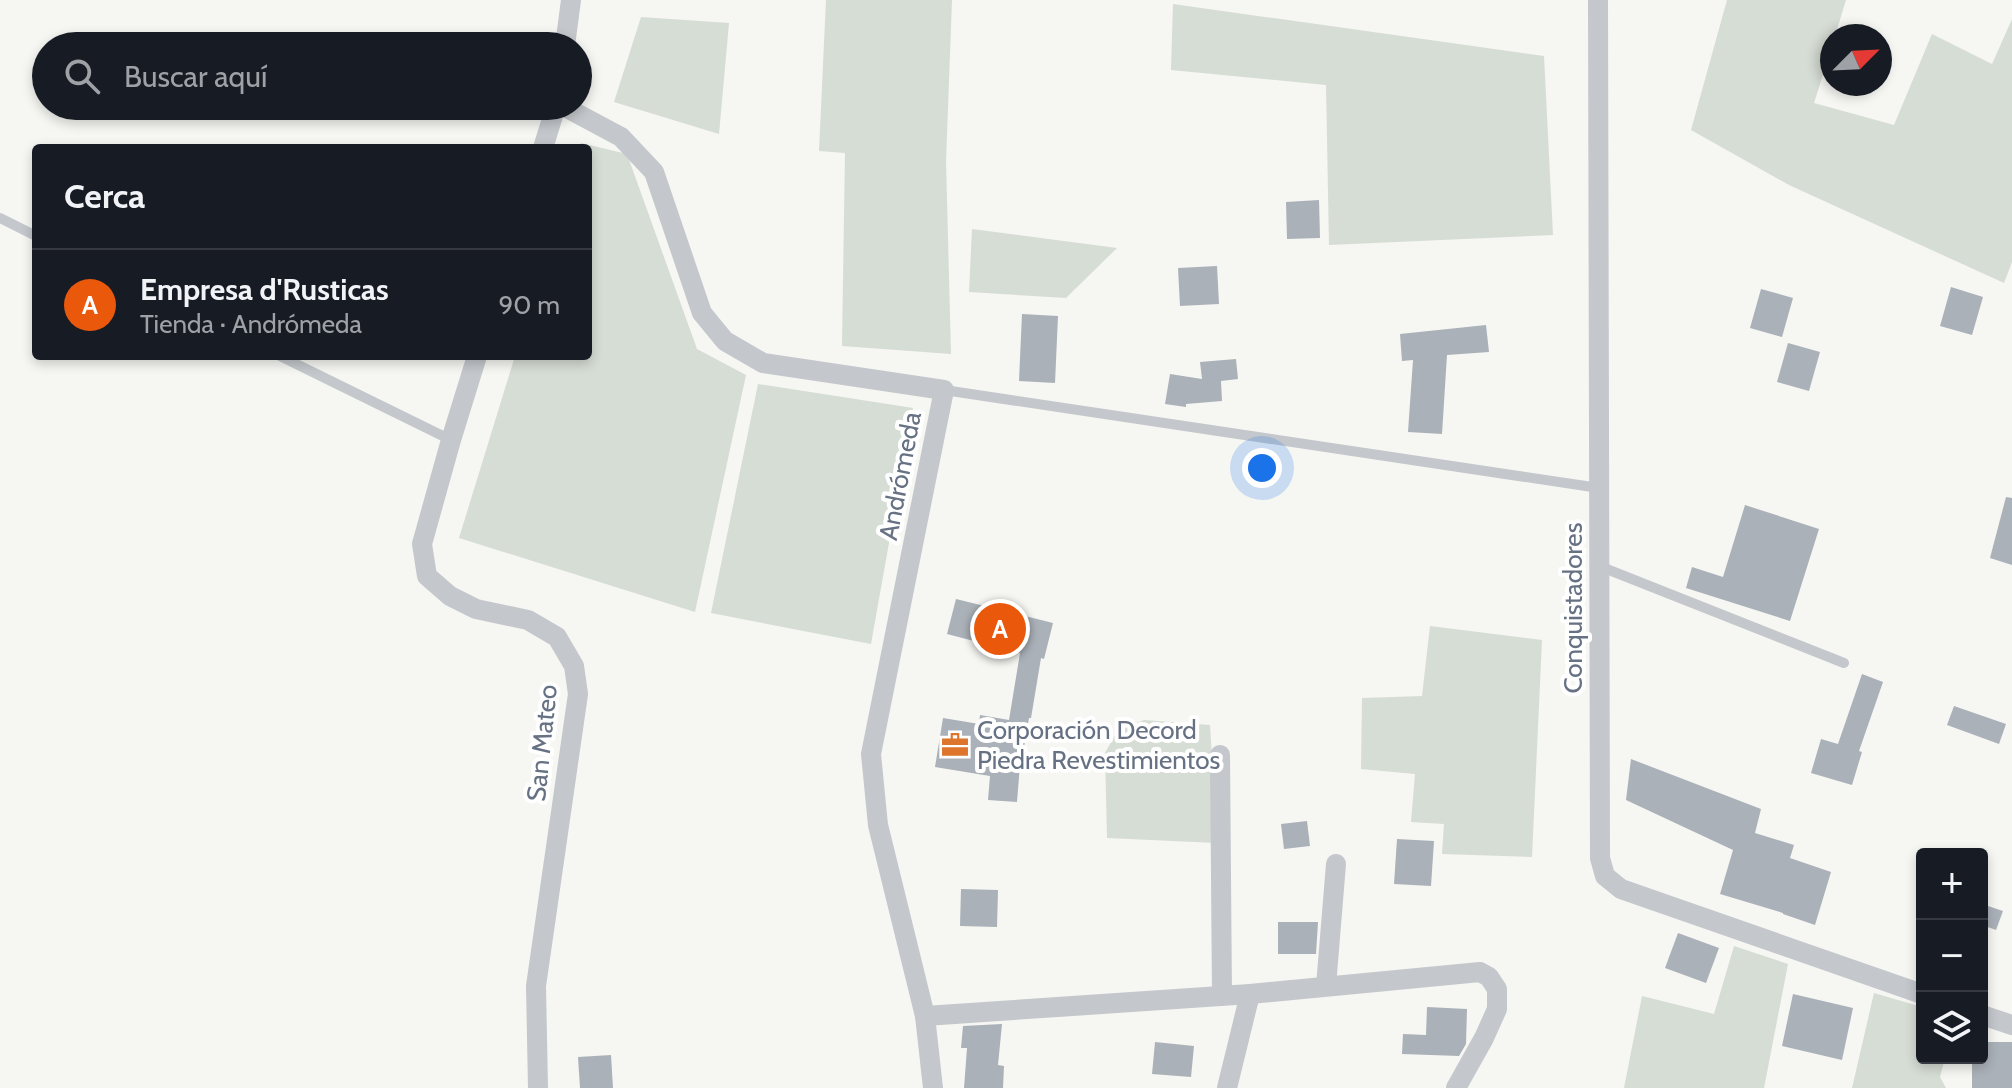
<!DOCTYPE html>
<html lang="es">
<meta charset="utf-8">
<style>
body{margin:0;font-family:Cabin,sans-serif;background:#20242c;color:#f1f3f6}
.controls{position:absolute;right:24px;bottom:24px;display:grid;overflow:hidden;border-radius:8px;box-shadow:0 4px 12px #0003}
.controls button{width:72px;height:72px;display:grid;place-items:center;padding:0;border:0;border-bottom:2px solid #363941;background:#171b24;color:#f1f3f6;font:40px sans-serif}
.compass{position:absolute;left:1820px;top:24px;width:72px;height:72px;border-radius:50%;background:#171b24;box-shadow:0 4px 12px #0003;rotate:66deg}
.you{position:absolute;left:1262px;top:468px;width:28px;height:28px;margin:-20px;border:6px solid #fff;border-radius:50%;background:#1a73e8;box-shadow:0 0 0 12px #1a73e833}
.badge{display:grid;place-items:center;width:52px;height:52px;border-radius:50%;background:#ea580c;color:#fff;font-size:26px;font-weight:700}
.pin{position:absolute;translate:-50% -50%;border:4px solid #fff;box-shadow:0 2px 8px #0006}
.list{margin:0;padding:0;list-style:none}
h2{display:flex;justify-content:space-between;align-items:center;height:104px;margin:0;padding:0 32px;font-size:34px}
h2 small{font-size:26px;font-weight:400;color:#9ea1a6}
.list li{display:grid;grid-template-columns:52px 1fr auto;gap:24px;align-items:center;box-sizing:border-box;height:112px;padding:0 32px;border-top:2px solid #363941}
.list b{display:block;font-size:30px;white-space:nowrap}
.list p{margin:0;font-size:26px;white-space:nowrap;color:#9ea1a6}
.list em{font-size:26px;font-style:normal;color:#9ea1a6}
.icon{flex:none;width:44px;height:44px;fill:none;stroke:currentColor;stroke-width:2;stroke-linecap:round;stroke-linejoin:round}
.map{position:relative;flex:none;width:2012px;height:1088px;overflow:hidden}
.search{position:absolute;background:#171b24;box-shadow:0 4px 12px #0003;left:32px;top:32px;width:560px;height:88px;display:flex;align-items:center;gap:20px;box-sizing:border-box;padding:0 28px;border-radius:44px;color:#9ea1a6;font-size:30px}
.panel{position:absolute;background:#171b24;box-shadow:0 4px 12px #0003;left:32px;top:144px;width:560px;height:216px;border-radius:8px}
.map>svg:first-child{display:block}
.green{fill:#d6ddd4}
.building{fill:#abb1b8}
.lines{fill:none;stroke-linecap:round;stroke-linejoin:round}
.service{stroke:#c4c7cb;stroke-width:10}
.minor{stroke:#c4c7cb;stroke-width:20}
.labels{text-anchor:middle;stroke-width:8;stroke-linejoin:round;paint-order:stroke}
.street-label{font-size:26px;fill:#667183;stroke:#fff}
.poi-label{font-size:26px;fill:#667183;stroke:#fff;text-anchor:start}
</style>
<div class="map">
<svg width="2012" height="1088" viewBox="0 0 2012 1088">
<rect width="100%" height="100%" fill="#f6f6f3"/>
<!-- green -->
<g class="green">
<polygon points="826,0 952,0 946,161 951,354 842,346 845,153 819,151"/>
<polygon points="1727,0 1846,0 1835,36 1832,36 1832,46 1814,103 1894,125 1932,34 1992,64 2012,19 2012,262 2004,283 1789,185 1691,130"/>
<polygon points="1173,4 1544,56 1553,235 1329,245 1326,85 1171,70"/>
<polygon points="641,17 729,23 719,134 614,102"/>
<polygon points="581,143 627,154 697,349 746,375 695,612 459,538 515,356 588,356 588,148 580,148"/>
<polygon points="972,229 1117,248 1066,298 969,292"/>
<polygon points="758,384 913,408 871,644 711,613"/>
<polygon points="1430,626 1542,640 1532,857 1442,854 1444,824 1411,822 1415,774 1361,769 1362,698 1422,696"/>
<polygon points="1144,720 1210,725 1217,843 1107,838 1105,753 1117,731"/>
<polygon points="1734,946 1788,964 1764,1088 1624,1088 1642,996 1714,1014"/>
<polygon points="1874,993 1922,1007 1922,1058 1945,1058 1940,1077 1946,1088 1852,1088"/>
</g>
<!-- building -->
<g class="building">
<polygon points="1319,200 1320,238 1287,239 1286,202"/>
<polygon points="1217,266 1219,304 1180,306 1178,268"/>
<polygon points="1951,287 1983,297 1972,335 1940,326"/>
<polygon points="1761,289 1793,298 1782,337 1750,328"/>
<polygon points="1022,314 1058,316 1055,383 1019,381"/>
<polygon points="1486,325 1489,352 1447,355 1442,434 1408,432 1413,360 1402,361 1400,334"/>
<polygon points="1788,343 1820,352 1809,391 1777,382"/>
<polygon points="1236,359 1238,379 1221,381 1222,401 1186,404 1186,407 1165,404 1170,374 1202,379 1200,362"/>
<polygon points="2006,497 2012,498 2012,565 1990,558"/>
<polygon points="1745,505 1819,529 1790,621 1686,588 1692,567 1723,577"/>
<polygon points="956,599 1053,623 1044,659 1041,658 1031,718 1029,718 1023,753 1021,752 1017,802 988,800 990,776 935,767 943,718 979,724 980,715 1009,720 1020,653 947,634"/>
<polygon points="1862,674 1883,682 1859,751 1862,752 1852,785 1811,773 1821,739 1838,744"/>
<polygon points="1954,706 2006,724 1999,744 1947,725"/>
<polygon points="1631,759 1761,809 1755,833 1794,845 1790,858 1831,872 1815,925 1783,914 1783,913 1720,894 1733,850 1626,800"/>
<polygon points="1307,821 1310,846 1284,849 1281,824"/>
<polygon points="1397,839 1434,841 1431,886 1394,884"/>
<polygon points="961,889 998,890 997,927 960,926"/>
<polygon points="1982,904 2003,911 1996,930 1982,925"/>
<polygon points="1278,922 1318,922 1316,954 1278,954"/>
<polygon points="1678,933 1719,948 1706,983 1665,968"/>
<polygon points="1793,994 1853,1008 1842,1060 1782,1046"/>
<polygon points="1427,1007 1467,1009 1466,1044 1459,1056 1402,1054 1403,1034 1426,1035"/>
<polygon points="1002,1024 998,1065 1004,1066 1003,1088 964,1088 967,1048 961,1048 963,1026"/>
<polygon points="1155,1042 1194,1046 1191,1077 1152,1074"/>
<polygon points="1982,1042 2012,1042 2012,1088 1972,1088 1972,1058 1982,1058"/>
<polygon points="611,1055 613,1088 580,1088 578,1057"/>
</g>
<g class="lines">
<!-- service -->
<g class="service">
<polyline points="0,218 36,236"/>
<polyline points="280,356 451,440"/>
<polyline points="944,390 1599,488"/>
<polyline points="1599,566 1844,663"/>
</g>
<!-- minor -->
<g class="minor">
<polyline points="1598,0 1600,858 1605,876 1621,889 1922,994"/>
<polyline points="565,46 571,0"/>
<polyline points="563,106 621,137 654,172 702,313 725,341 763,363 944,390 871,754 878,825 925,1016 933,1088"/>
<polyline points="543,148 556,106"/>
<polyline points="477,356 451,440 422,544 427,576 450,596 476,609 528,620 557,637 574,666 578,694 536,986 538,1088"/>
<polyline points="1220,755 1222,996"/>
<polyline points="1326,986 1336,864"/>
<polyline points="1982,1015 2012,1025"/>
<polyline points="925,1016 1250,994 1480,972 1489,977 1497,989 1497,1009 1484,1038 1456,1088"/>
<polyline points="1227,1088 1250,994"/>
</g>
</g>
<!-- icons -->
<defs>
<g id="office-bare" transform="scale(2.16)"><path d="M-6-3h4V-5.5h4V-3h4V5H-6ZM-1-4.5V-3h2v-1.5ZM-6 0V1H6V0Z" fill="#dd752c" stroke="#fff" stroke-width="2.5" paint-order="stroke"/></g>
</defs>
<g fill-rule="evenodd">
<use href="#office-bare" x="955" y="745"/>
</g>
<g class="labels">
<!-- street labels -->
<g class="street-label">
<text transform="translate(900 476) rotate(-79)" y="9">Andrómeda</text>
<text transform="translate(1573 608) rotate(-90)" y="9">Conquistadores</text>
<text transform="translate(542 743) rotate(-84)" y="9">San Mateo</text>
</g>
<!-- poi labels -->
<g class="poi-label">
<text x="977" y="739">Corporación Decord<tspan x="977" dy="30">Piedra Revestimientos</tspan></text>
</g>
</g>
</svg>
<div class="controls">
<button>+</button>
<button>−</button>
<button><svg class="icon" aria-label="layers" viewBox="0 0 24 24"><path d="M12 4l9 5-9 5-9-5zM3 14l9 5 9-5"/></svg></button>
</div>
<svg class="compass" viewBox="-18 -18 36 36"><path d="M0-13l5 13h-10z" fill="#e53935"/><path d="M0 13l5-13h-10z" fill="#9ea1a6"/></svg>
<div class="you"></div>
<div class="pin badge" style="left:1000px;top:629px">A</div>
<div class="search"><svg class="icon" aria-label="search" viewBox="0 0 24 24"><circle cx="10" cy="10" r="6"/><path d="M15 15l6 6"/></svg>Buscar aquí</div>
<section class="panel">
<h2>Cerca<small></small></h2>
<ul class="list">
<li><span class="badge">A</span><div><b>Empresa d'Rusticas</b><p>Tienda · Andrómeda</p></div><em>90 m</em></li>
</ul>
</section>
</div>
